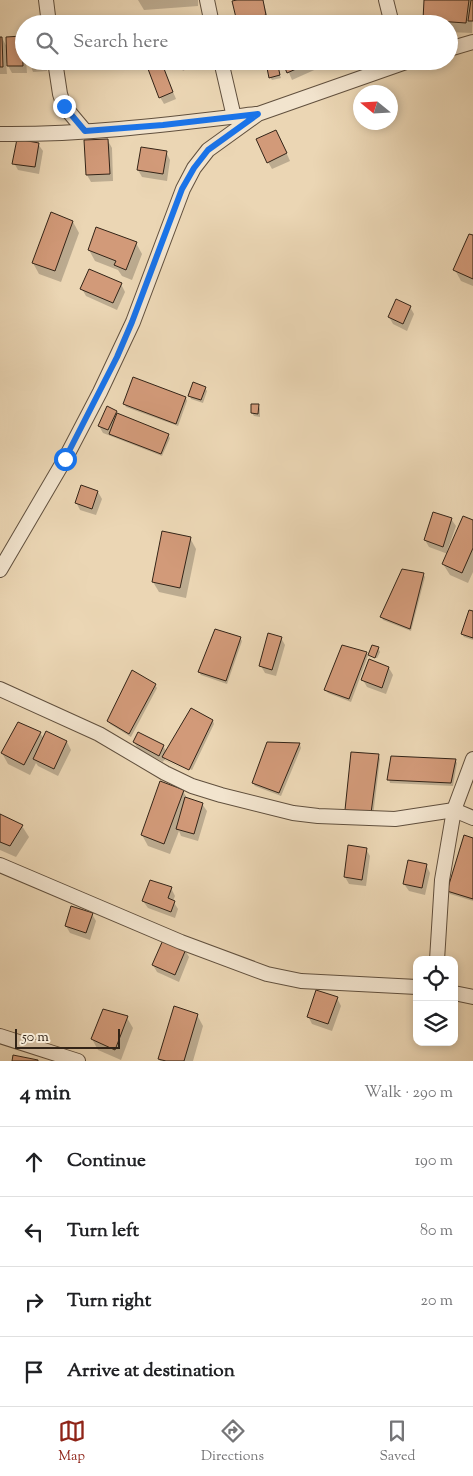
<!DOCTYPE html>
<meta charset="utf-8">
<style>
body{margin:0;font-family:"Sorts Mill Goudy",serif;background:#f2f2f2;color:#202124}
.controls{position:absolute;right:15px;bottom:15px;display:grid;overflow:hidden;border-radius:10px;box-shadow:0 2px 8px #0003}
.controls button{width:45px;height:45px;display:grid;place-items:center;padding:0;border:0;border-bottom:1px solid #e0e0e0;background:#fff;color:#202124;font:25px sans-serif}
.compass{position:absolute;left:353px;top:85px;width:45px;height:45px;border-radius:50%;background:#fff;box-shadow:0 2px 8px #0003;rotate:288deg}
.scale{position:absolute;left:15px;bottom:12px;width:105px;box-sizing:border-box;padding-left:5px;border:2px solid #332417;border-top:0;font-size:14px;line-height:18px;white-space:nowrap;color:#332417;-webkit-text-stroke:4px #f2e4ce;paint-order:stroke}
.stop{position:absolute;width:15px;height:15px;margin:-11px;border:4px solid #1a73e8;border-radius:50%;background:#fff}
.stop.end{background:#1a73e8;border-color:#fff;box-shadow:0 1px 5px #0008}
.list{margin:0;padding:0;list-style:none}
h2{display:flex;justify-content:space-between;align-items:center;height:65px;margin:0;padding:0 20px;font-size:21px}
h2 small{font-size:16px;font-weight:400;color:#757577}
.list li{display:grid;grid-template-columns:32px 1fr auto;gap:15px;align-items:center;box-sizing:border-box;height:70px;padding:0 20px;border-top:1px solid #e0e0e0}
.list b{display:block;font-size:19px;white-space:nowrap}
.list em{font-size:16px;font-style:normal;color:#757577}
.icon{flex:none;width:28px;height:28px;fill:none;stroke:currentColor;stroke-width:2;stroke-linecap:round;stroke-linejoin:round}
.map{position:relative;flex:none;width:473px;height:1061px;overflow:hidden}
.search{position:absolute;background:#fff;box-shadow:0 2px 8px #0003;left:15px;right:15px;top:15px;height:55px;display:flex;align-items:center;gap:12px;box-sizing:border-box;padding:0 18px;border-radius:28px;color:#757577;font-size:19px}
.sheet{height:345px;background:#fff}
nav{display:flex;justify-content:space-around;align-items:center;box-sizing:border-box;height:70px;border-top:1px solid #e0e0e0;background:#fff;font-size:14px;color:#757577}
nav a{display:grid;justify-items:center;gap:2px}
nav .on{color:#8f2418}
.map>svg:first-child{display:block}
.shadow{fill:#0003}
.building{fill:#d29a79;stroke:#332417}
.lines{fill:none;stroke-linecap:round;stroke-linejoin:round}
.minor-casing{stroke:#61503e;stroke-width:16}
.minor{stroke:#f2e4ce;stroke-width:14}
.route{stroke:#1a73e8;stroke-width:6}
</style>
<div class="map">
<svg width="473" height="1061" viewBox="0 0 473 1061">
<rect width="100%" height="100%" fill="#ebd6b4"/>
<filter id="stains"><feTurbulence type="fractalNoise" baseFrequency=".004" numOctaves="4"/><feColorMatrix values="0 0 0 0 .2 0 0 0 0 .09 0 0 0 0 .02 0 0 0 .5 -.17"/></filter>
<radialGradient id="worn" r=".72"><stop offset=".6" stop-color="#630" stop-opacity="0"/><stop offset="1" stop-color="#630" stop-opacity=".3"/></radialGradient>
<!-- shadow -->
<g class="shadow">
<polygon points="138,0 198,0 198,6 144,10"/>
<polygon points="243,0 263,0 269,22 239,24 238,22"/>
<polygon points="425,0 473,0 472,33 449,32 449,24 426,24 424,19"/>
<polygon points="0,38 2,38 8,49 22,38 24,41 24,61 26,61 27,73 12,73 6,62 7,74 0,74"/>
<polygon points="29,61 46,61 47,71 33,72"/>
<polygon points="178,61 188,61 191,66 183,71"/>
<polygon points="284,61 319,61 321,67 292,80"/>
<polygon points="161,63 176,99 164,104 160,97"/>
<polygon points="277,67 281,78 272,80 270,77"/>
<polygon points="280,138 290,161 272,169 268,162"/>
<polygon points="108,141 112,148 113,181 91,182 87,175"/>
<polygon points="38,144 43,151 39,174 18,170 14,163"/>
<polygon points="166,152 170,160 167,181 142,177 138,170"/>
<polygon points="73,222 79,233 61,282 39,274 33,263"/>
<polygon points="473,237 473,286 461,281 455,270"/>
<polygon points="136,243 142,254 132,280 122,276 118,270 95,261 89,250"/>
<polygon points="121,284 125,292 117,310 86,296 82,289"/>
<polygon points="410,307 414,314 407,331 393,324 389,317"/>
<polygon points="205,388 207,391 203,403 191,399 190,396"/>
<polygon points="186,398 187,401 178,426 126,407 124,403"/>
<polygon points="252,405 258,405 260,409 260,417 254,416 252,413"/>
<polygon points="116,412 118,415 168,435 170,438 162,456 103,433 99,426"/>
<polygon points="98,492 102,499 96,515 80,510 76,502"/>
<polygon points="451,519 456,526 447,551 449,551 473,522 473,572 468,583 450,575 443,564 448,554 429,547 425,540"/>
<polygon points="190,538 196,549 186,598 159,592 153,582"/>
<polygon points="423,574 425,577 411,631 383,620 382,617"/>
<polygon points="473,613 473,640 464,637 462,634"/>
<polygon points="240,638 242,641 227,684 201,675 199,672"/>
<polygon points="281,638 285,645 276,676 265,673 261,666"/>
<polygon points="378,648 380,652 377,658 370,655 370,656 369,655"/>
<polygon points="366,653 368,656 351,702 328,693 326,690"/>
<polygon points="389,668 393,675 386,694 367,687 363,680"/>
<polygon points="155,685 157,688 131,737 110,724 108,721"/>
<polygon points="192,710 213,721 214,724 192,770 165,757 165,760 190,772 164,760 163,762 138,749 134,742 163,746 167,752"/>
<polygon points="40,733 44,739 47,733 67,742 71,750 58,776 38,766 36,763 30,775 8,764 2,753"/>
<polygon points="268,743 300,745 301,748 281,796 255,786 253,783"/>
<polygon points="379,756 380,759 373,816 349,813 347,810"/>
<polygon points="455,760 457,763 453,786 390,783 389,779"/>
<polygon points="183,791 188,800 202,804 207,811 198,841 181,836 179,831 170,854 148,846 142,835"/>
<polygon points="0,816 22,826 29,837 16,857 0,850"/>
<polygon points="473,839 473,901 450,894 448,891"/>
<polygon points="366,849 370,856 366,886 349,884 345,877"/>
<polygon points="426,865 430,873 425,895 409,891 404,884"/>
<polygon points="171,888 175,896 173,901 178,909 175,918 148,908 143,901"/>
<polygon points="92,914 96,921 90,940 70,933 66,926"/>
<polygon points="185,950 189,957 179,982 157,972 153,965"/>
<polygon points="337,998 341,1006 332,1031 312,1024 308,1016"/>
<polygon points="197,1015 203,1026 193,1061 160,1061 159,1059"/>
<polygon points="127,1018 133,1028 121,1060 98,1050 92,1039"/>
</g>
<!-- building -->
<g class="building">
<polygon points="237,0 263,0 266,15 237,22 232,1"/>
<polygon points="424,0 469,0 466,23 423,20"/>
<polygon points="471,0 473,0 473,21 468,21"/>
<polygon points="22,36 23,66 7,66 6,37"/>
<polygon points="0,37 2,37 3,67 0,67"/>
<polygon points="145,61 161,61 173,92 159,98"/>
<polygon points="282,61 314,61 287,73"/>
<polygon points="278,66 280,75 269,78 267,68"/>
<polygon points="276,130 287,153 267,163 256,139"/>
<polygon points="17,139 39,143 35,167 12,164"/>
<polygon points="108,139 110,174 86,175 84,140"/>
<polygon points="141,147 167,151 163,174 137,170"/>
<polygon points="51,212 73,221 55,271 32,263"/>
<polygon points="96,227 137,242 126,270 114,265 116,261 88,250"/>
<polygon points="469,234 473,235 473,279 453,270"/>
<polygon points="89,269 122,283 113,303 80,289"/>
<polygon points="396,299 411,306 403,324 388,317"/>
<polygon points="133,377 186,397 176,424 123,404"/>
<polygon points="193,382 206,387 201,400 188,396"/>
<polygon points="251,404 259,404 258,414 251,413"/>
<polygon points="107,406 117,411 108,430 98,426"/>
<polygon points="117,413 169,434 161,454 109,434"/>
<polygon points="81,485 98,491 92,509 75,503"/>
<polygon points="433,512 452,518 443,547 424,540"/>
<polygon points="463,516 473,520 473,548 462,573 442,564"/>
<polygon points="162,531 191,537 180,588 152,582"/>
<polygon points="402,569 424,573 410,629 380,617"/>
<polygon points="469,610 473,611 473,638 461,634"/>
<polygon points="215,629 241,637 226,681 198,672"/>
<polygon points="268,633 282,637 272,670 259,666"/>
<polygon points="342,645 367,652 349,699 324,690"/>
<polygon points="372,645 379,647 375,658 368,655"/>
<polygon points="369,659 389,667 382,688 361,680"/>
<polygon points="132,670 156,684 129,734 107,721"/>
<polygon points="191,708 213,720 189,770 162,757"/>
<polygon points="18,722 41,732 24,765 1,753"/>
<polygon points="46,731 67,741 54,769 33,759"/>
<polygon points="138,732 164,745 159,756 133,742"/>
<polygon points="267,742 300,743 279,793 252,783"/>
<polygon points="351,752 379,754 371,813 345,810"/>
<polygon points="391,756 456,759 451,783 387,780"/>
<polygon points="160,781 184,790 164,844 141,835"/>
<polygon points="185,797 203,803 194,834 176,829"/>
<polygon points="0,814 23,825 10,846 0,842"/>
<polygon points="464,835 473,838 473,899 447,891"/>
<polygon points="348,845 367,848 362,880 344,877"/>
<polygon points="408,860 427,864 422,888 403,884"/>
<polygon points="150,880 172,887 168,898 175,901 171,912 142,901"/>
<polygon points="71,906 93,913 86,933 65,926"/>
<polygon points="163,940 186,949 175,975 152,965"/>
<polygon points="316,990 338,997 328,1024 307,1017"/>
<polygon points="174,1006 198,1014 184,1061 166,1061 158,1059"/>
<polygon points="103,1009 128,1016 115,1050 91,1039"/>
<polygon points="13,1055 38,1060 38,1061 12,1061"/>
</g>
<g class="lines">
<!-- minor casing -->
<g class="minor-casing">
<g id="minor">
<polyline points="46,0 49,24"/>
<polyline points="207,0 212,24"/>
<polyline points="386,0 392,24"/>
<polyline points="449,49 473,42"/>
<polyline points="55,61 60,94 64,106 85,131"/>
<polyline points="221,61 234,117"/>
<path d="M0,134c85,1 171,-10 256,-20"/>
<polyline points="0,570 65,459 100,392 133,322 183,189 194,168 208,150 258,114 409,61"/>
<polyline points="0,689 99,734 165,773 192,786 221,795 293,813 318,816 395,819 454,810 473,818"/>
<polyline points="0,865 181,942 267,974 301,981 417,987"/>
<polyline points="437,960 442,880 454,810 473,759"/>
<polyline points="454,993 473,997"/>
<polyline points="0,1036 78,1061"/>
</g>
</g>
<!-- minor -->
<use href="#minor" class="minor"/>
</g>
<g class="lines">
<!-- route -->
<polyline class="route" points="64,106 85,131 163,125 258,114 208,150 194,168 182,189 132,322 117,357 65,459"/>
</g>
<rect width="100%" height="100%" filter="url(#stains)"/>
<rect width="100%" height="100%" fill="url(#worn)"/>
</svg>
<div class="controls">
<button><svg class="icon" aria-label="locate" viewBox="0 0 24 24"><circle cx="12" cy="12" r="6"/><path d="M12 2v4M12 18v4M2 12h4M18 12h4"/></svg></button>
<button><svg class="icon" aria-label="layers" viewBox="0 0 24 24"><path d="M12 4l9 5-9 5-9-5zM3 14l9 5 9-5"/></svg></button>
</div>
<svg class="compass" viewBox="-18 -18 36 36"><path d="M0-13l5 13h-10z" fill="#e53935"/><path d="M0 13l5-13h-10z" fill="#757577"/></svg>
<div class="scale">50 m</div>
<div class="stop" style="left:65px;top:459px"></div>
<div class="stop end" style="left:64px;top:106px"></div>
<div class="search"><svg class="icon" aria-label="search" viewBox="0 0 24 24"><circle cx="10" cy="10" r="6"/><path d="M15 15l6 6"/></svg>Search here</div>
</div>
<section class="sheet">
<h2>4 min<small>Walk · 290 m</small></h2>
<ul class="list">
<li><svg class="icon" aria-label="ahead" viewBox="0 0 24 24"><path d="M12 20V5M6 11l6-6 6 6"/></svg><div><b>Continue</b></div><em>190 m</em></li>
<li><svg class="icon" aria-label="left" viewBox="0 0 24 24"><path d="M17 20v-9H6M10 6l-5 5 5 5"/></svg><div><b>Turn left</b></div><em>80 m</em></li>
<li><svg class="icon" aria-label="right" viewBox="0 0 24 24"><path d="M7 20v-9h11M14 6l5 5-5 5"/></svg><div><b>Turn right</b></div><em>20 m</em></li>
<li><svg class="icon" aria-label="arrive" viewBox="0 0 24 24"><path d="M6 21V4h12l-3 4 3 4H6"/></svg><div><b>Arrive at destination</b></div></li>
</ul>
</section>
<nav>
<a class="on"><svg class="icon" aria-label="map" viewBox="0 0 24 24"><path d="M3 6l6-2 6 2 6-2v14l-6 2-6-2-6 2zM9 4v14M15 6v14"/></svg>Map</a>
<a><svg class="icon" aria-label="directions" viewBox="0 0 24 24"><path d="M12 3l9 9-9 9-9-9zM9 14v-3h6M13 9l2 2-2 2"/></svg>Directions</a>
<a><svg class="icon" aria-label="saved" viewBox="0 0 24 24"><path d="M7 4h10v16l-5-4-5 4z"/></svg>Saved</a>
</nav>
